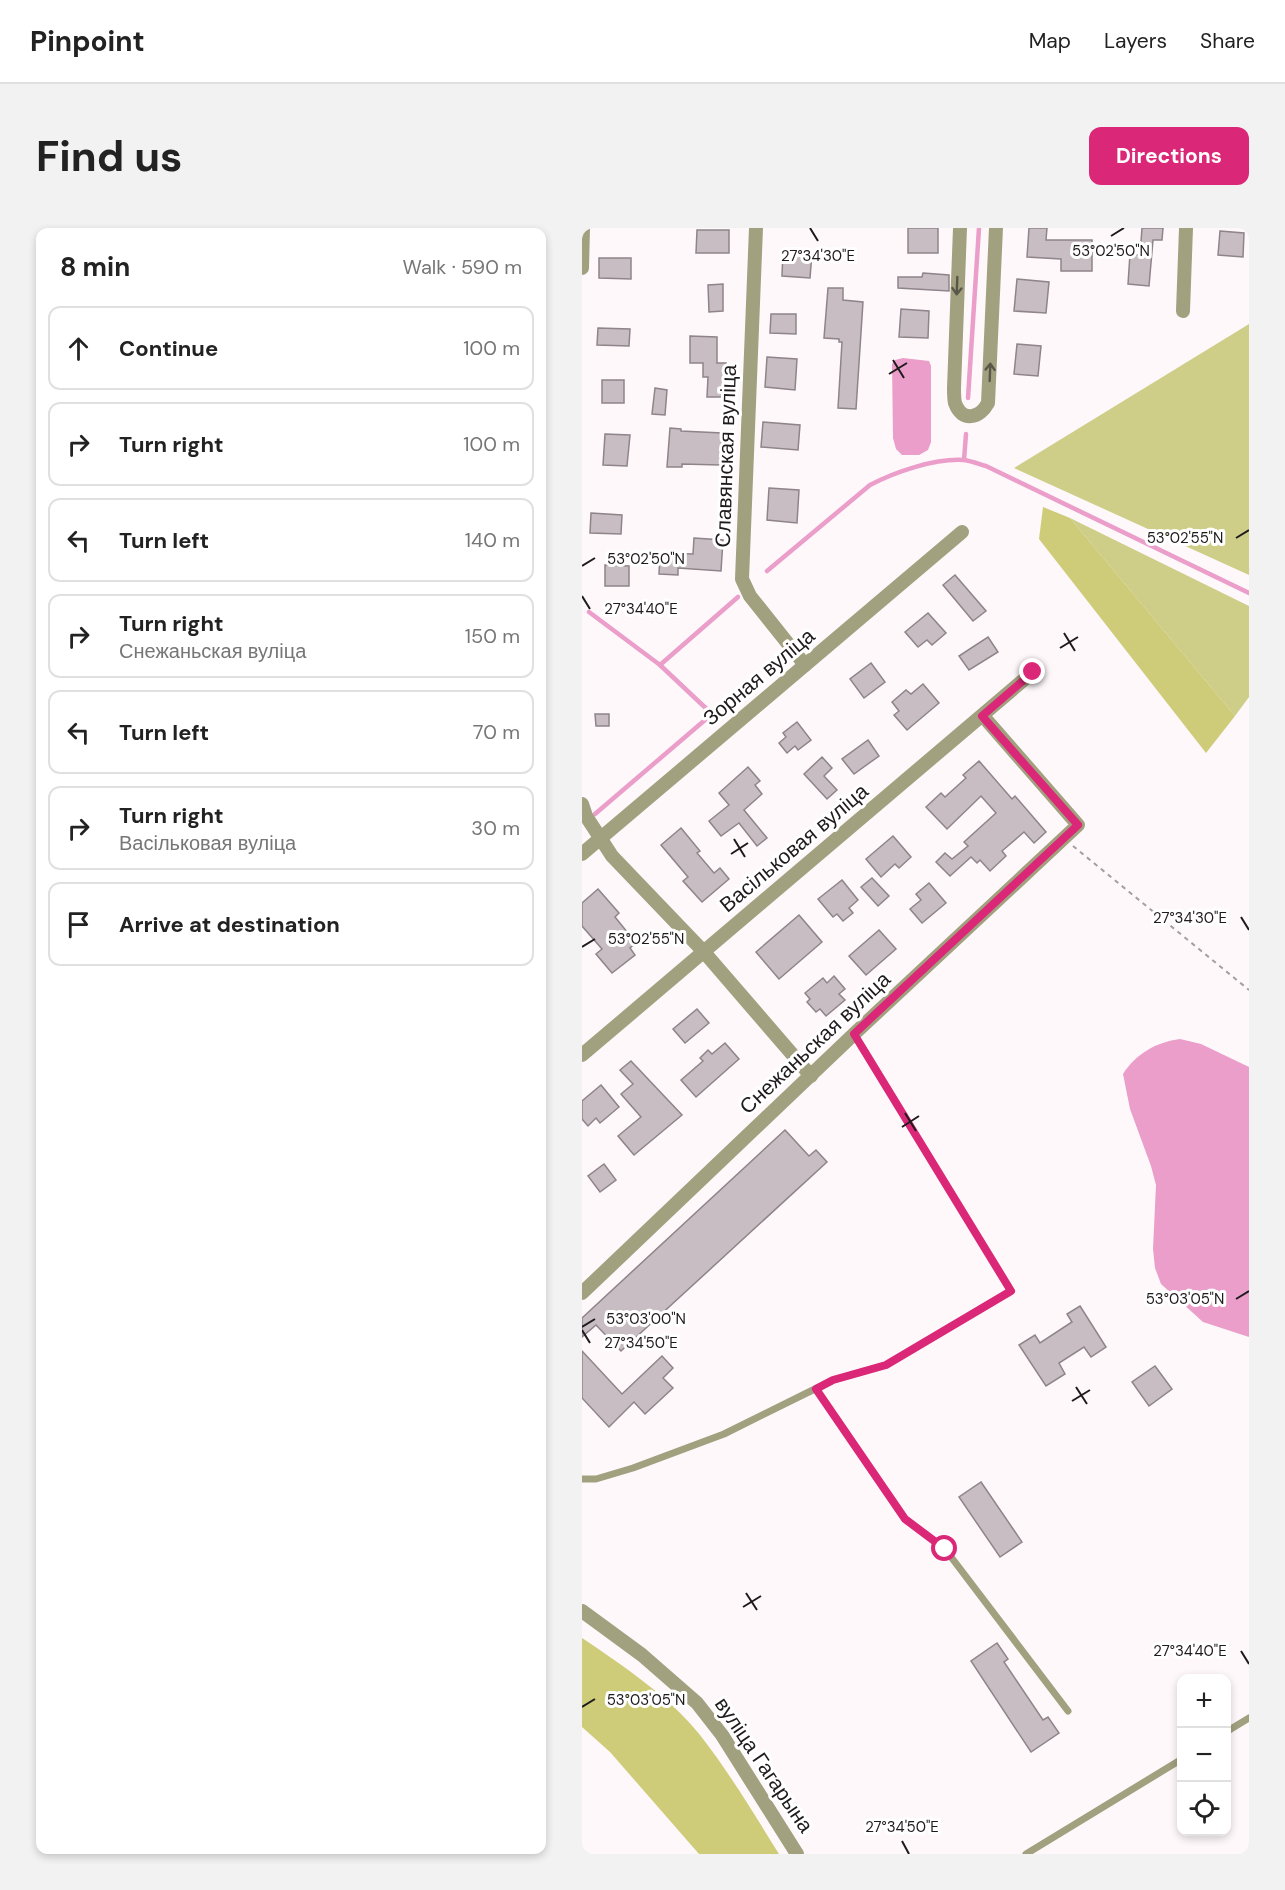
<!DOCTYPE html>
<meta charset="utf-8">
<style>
body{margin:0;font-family:"DM Sans",sans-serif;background:#f2f2f2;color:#222}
.controls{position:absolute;right:18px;bottom:18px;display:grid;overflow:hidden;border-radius:12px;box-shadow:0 3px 9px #0003}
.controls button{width:54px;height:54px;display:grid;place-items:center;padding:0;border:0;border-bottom:2px solid #e0e0e0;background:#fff;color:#222;font:30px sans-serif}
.stop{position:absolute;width:18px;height:18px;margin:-14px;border:4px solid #db2777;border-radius:50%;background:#fff}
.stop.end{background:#db2777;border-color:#fff;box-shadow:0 2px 6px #0008}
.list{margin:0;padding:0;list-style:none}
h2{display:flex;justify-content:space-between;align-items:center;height:78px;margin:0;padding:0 24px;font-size:26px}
h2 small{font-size:20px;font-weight:400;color:#767676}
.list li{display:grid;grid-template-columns:39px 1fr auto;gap:18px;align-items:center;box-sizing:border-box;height:84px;margin:0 12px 12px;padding:0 12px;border:2px solid #e0e0e0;border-radius:12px}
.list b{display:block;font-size:22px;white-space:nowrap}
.list p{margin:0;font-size:20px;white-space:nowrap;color:#767676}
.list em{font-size:20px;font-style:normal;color:#767676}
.icon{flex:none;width:33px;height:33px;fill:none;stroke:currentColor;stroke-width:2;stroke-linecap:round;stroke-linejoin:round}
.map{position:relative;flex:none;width:667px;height:1626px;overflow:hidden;border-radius:12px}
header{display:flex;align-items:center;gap:36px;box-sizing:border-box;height:84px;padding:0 30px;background:#fff;border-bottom:2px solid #e0e0e0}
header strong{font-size:28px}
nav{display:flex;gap:33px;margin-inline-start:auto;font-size:21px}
.intro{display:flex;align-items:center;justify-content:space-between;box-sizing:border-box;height:144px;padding:0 36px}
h1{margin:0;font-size:42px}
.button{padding:15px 27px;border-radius:12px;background:#db2777;color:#fff;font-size:21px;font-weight:700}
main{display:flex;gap:36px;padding:0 36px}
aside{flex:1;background:#fff;border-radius:12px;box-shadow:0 3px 9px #0003}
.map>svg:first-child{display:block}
.green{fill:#cece88}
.forest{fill:#cecc79}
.water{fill:#ea9ec9}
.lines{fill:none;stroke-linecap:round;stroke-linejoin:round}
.stream{stroke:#ea9ec9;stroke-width:4.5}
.building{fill:#c8bdc2;stroke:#8e8489;stroke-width:1.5}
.path{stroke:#a39ea1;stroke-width:2;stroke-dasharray:4.5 4.5;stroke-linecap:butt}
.lane{stroke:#a1a17f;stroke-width:7}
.street{stroke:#a1a17f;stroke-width:14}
.oneway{stroke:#5a5749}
.route{stroke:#db2777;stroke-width:8}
.ticks{fill:none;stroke:#1f1b1d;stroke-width:2}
.labels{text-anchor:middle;stroke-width:6;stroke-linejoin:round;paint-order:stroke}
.street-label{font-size:21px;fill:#1f1b1d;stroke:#fff}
.ticks-label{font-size:15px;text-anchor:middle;fill:#1f1b1d;stroke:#fff;stroke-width:6;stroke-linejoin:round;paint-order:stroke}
</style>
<header>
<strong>Pinpoint</strong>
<nav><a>Map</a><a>Layers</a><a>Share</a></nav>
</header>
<div class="intro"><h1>Find us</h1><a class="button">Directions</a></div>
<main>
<aside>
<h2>8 min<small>Walk · 590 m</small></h2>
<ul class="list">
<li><svg class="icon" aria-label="ahead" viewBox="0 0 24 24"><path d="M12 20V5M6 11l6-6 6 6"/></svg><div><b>Continue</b></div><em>100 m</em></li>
<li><svg class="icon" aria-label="right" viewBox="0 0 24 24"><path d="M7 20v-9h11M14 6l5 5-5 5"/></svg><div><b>Turn right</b></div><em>100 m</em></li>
<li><svg class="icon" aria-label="left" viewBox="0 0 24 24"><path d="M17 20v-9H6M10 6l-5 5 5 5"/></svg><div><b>Turn left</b></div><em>140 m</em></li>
<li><svg class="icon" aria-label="right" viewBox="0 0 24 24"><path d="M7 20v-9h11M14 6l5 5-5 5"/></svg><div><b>Turn right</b><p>Снежаньская вуліца</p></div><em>150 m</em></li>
<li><svg class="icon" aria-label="left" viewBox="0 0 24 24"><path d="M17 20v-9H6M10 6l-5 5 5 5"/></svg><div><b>Turn left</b></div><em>70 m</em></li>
<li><svg class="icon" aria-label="right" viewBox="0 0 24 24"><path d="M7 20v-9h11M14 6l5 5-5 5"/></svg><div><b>Turn right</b><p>Васільковая вуліца</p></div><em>30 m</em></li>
<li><svg class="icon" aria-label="arrive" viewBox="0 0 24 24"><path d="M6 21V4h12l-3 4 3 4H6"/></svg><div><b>Arrive at destination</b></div></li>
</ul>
</aside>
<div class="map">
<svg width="667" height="1626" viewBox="0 0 667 1626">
<rect width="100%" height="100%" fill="#fef8fb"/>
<!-- green -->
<g class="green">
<polygon points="667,96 667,347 432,240"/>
<polygon points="488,290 667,378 667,469 653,488"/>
</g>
<!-- forest -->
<g class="forest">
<polygon points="461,279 488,290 653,488 624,525 457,311"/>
<path d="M0,1410c40,27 88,59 118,97 29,37 54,79 79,119h-80l-89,-102 -28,-25z"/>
</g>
<!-- water -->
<g class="water">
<polygon points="321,130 347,133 349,138 349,214 346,222 337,227 320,227 314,221 311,210 310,136 313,132"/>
<path d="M598,811l21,5 48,23v270l-46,-15 -42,-38 -6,-16 -2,-19 3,-64 -5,-19 -21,-57 -7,-35c13,-20 33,-32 57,-35z"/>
</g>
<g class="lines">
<!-- stream -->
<g class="stream">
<polyline points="386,170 397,0"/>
<polyline points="382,232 384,206"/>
<path d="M185,343l103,-86c25,-13 65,-27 94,-25 7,1 15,4 22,6l263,127"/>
<polyline points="7,384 78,437 130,486 13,586"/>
<polyline points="78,437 156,369"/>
</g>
</g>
<!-- building -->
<g class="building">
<rect x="326" y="0" width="30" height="25"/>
<polygon points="447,0 465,0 464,12 510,12 510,43 479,43 479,31 445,29"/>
<polygon points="560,0 581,0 580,12 571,12 567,58 546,56 548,26 558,27"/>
<polygon points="115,2 147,2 147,25 114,25"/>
<polygon points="638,3 662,5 661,29 636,27"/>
<polygon points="201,23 230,25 228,50 200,48"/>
<polygon points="17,30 49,30 49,51 17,50"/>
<polygon points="341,45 367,47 367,63 316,60 316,49 340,49"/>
<polygon points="435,51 467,54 464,85 432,83"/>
<polygon points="141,56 141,83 127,84 126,57"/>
<polygon points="246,60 261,60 261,72 281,74 274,181 256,180 260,114 257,114 257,111 242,110"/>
<polygon points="319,81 347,83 346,110 317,109"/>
<polygon points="189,86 214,86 214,106 188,105"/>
<polygon points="16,100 48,101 47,118 15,117"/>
<polygon points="108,108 135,109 135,135 144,135 144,169 125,169 126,149 121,149 121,135 108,135"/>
<polygon points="435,116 459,118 456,148 432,146"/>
<polygon points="185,129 215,131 213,162 183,159"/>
<rect x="20" y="152" width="22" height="23"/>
<polygon points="73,160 85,162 83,187 70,186"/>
<polygon points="181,194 218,197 216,222 179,219"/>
<polygon points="88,200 99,201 99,203 140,205 138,237 100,236 100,239 85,239"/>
<polygon points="23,206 48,207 45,238 21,237"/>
<polygon points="187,260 217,262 215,295 185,292"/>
<polygon points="9,285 40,287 39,306 8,305"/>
<polygon points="112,310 141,312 139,343 96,340 96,347 77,346 78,325 111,326"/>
<polygon points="23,337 47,338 47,358 23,358"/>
<polygon points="373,347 404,383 391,393 361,357"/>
<polygon points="346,385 364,405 350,417 345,412 336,419 323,404"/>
<polygon points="406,409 416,424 387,442 377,428"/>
<polygon points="289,435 303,454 282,470 268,451"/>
<polygon points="341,456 357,475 325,502 312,487 317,483 310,474 324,462 329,466"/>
<polygon points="13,486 27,486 27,498 14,498"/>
<polygon points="215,494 229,512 216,522 213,518 205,525 197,515 204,509 201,505"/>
<polygon points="286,512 297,528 272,546 260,531"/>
<polygon points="240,529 250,540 242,548 255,562 245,571 222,546"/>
<polygon points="397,533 430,571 433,568 464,604 452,615 442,604 420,623 424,628 408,643 398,632 395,635 389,629 368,648 354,634 363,625 370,631 386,618 382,614 414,585 399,568 365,601 344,579 359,565 363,569 384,550 381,547"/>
<polygon points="166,539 178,553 173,557 180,566 162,582 185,610 175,618 157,595 139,608 127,593 147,577 137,565"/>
<polygon points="99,600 118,623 115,625 132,645 138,640 147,651 120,674 101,653 106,649 79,617"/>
<polygon points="311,608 329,629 317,640 313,636 299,649 284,631"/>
<polygon points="290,650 307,668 296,678 279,659"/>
<polygon points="260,652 276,672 267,680 271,685 261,693 255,686 251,689 236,671"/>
<polygon points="347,655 364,675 340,695 328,681 339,672 334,666"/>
<polygon points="16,661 37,685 33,689 54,715 48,720 53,727 30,745 14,726 20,721 0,698 0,675"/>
<polygon points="217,687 240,714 197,751 174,724"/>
<polygon points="297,702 314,721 284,747 267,728"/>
<polygon points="252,748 263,761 257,766 263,772 244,788 238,781 234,784 225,774 228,771 223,765 241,750 245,755"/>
<polygon points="115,781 127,795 103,815 91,801"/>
<polygon points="143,815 157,831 114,869 99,852 121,833 118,830 126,822 130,826"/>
<polygon points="49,833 100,887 52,927 36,908 59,889 39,866 51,856 38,842"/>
<polygon points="19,857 37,879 18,895 14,890 6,898 0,891 0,873"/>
<polygon points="203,902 227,928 234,922 245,934 39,1123 14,1097 0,1109 0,1090"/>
<polygon points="22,936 34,952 18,964 6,948"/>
<polygon points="498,1078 524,1119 509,1129 502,1119 477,1135 483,1146 464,1158 437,1117 453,1107 458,1115 490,1094 485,1086"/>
<polygon points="0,1123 40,1166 80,1128 91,1140 81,1150 91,1160 63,1186 52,1174 27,1199 0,1170"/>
<polygon points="573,1138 590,1161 567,1178 550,1154"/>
<polygon points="399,1254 440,1314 418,1329 377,1269"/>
<polygon points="415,1415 426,1431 422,1434 461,1492 466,1489 477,1505 449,1524 389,1433"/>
</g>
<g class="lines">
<!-- path -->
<polyline class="path" points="491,618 667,762"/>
<!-- lane -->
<g class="lane">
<polyline points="234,1161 323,1291 363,1321 486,1483"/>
<polyline points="0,1251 14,1251 51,1240 142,1206 251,1152 304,1137 429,1063 272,806"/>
<polyline points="644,1504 667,1490"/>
<polyline points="444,1626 600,1531"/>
</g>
<!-- street -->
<g class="street">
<polyline points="174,0 160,351 168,368 223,437"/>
<path d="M378,0l-6,160c0,5 0,11 1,15 7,20 25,15 33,0l8,-175"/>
<polyline points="0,40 1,0"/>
<polyline points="601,83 604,0"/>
<polyline points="0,576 4,588 30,628 122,724 229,848"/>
<polyline points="0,626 380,304"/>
<polyline points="0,827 451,444"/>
<polyline points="0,1065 272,806 496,597 401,488"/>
<polyline points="0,1383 60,1427 115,1475 140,1507 215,1626"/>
</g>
</g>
<!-- one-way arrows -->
<defs><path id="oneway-shaft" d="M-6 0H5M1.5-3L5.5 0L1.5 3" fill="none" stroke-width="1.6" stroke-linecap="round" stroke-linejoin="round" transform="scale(1.5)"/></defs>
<g class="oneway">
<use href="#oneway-shaft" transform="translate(375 58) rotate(92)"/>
<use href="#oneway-shaft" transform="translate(408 144) rotate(-88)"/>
</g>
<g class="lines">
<!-- route -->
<polyline class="route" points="363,1321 323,1291 234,1161 251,1152 304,1137 429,1063 272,806 496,597 400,488 451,444"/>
</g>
<!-- ticks -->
<path class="ticks" d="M228,0l8,13M529,8l13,-8M311,132l11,18M307,146l18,-11M654,310l13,-8M0,338l13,-8M0,368l8,13M482,405l11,18M478,420l18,-11M152,611l11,18M149,626l17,-11M659,689l8,13M0,719l13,-8M323,885l11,18M320,899l17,-11M654,1071l13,-8M0,1099l13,-8M0,1102l8,13M494,1159l11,17M490,1173l18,-11M164,1365l11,17M161,1379l18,-11M659,1423l8,13M0,1479l13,-8M320,1613l7,13"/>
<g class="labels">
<!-- street labels -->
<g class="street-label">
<text transform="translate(144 228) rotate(-88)" y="7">Славянская вуліца</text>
<text transform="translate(177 449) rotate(-40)" y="7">Зорная вуліца</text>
<text transform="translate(212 620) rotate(-40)" y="7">Васільковая вуліца</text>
<text transform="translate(233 815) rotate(-43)" y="7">Снежаньская вуліца</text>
<text transform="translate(182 1537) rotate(56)" y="7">вуліца Гагарына</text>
</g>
</g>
<g class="ticks-label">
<text x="529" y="28">53°02'50"N</text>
<text x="236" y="33">27°34'30"E</text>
<text x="603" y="315">53°02'55"N</text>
<text x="64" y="336">53°02'50"N</text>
<text x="59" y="386">27°34'40"E</text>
<text x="608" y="695">27°34'30"E</text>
<text x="64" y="716">53°02'55"N</text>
<text x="603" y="1076">53°03'05"N</text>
<text x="64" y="1096">53°03'00"N</text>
<text x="59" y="1120">27°34'50"E</text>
<text x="608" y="1428">27°34'40"E</text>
<text x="64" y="1477">53°03'05"N</text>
<text x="320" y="1604">27°34'50"E</text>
</g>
</svg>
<div class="controls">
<button>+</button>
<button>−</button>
<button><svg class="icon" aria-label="locate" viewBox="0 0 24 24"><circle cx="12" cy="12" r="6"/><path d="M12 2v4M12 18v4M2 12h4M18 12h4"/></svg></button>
</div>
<div class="stop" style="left:363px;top:1321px"></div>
<div class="stop end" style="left:451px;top:444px"></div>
</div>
</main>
